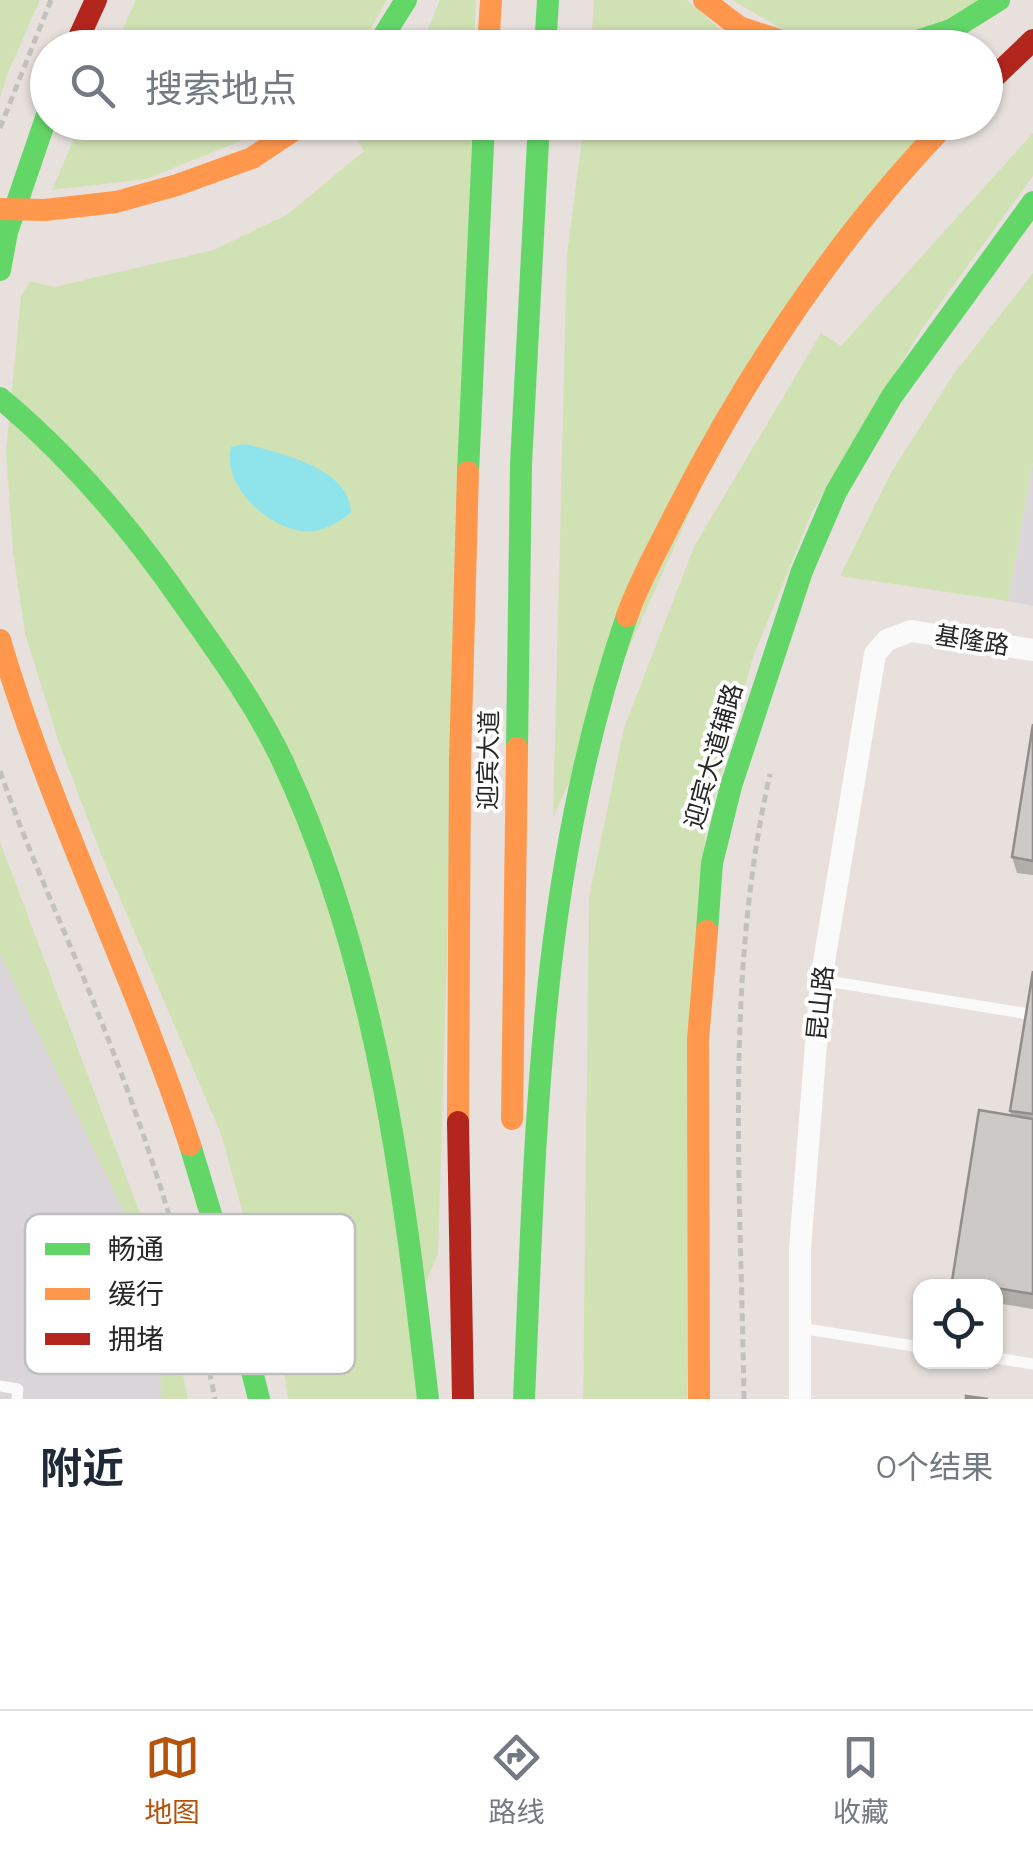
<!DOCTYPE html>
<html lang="zh">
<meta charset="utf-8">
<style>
body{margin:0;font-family:Montserrat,"Noto Sans SC",sans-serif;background:#f6f6f7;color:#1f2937}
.controls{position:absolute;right:30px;bottom:30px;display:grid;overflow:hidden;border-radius:20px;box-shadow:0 2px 8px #0004}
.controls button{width:90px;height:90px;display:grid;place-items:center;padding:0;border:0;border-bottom:2px solid #e0e1e3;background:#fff;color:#1f2937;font:50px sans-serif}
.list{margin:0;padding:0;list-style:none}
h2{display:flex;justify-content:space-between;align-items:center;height:130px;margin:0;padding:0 40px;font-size:42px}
h2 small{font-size:32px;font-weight:400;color:#747a83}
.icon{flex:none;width:55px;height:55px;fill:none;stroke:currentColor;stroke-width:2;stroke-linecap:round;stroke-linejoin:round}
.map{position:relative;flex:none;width:1033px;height:1399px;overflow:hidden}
.search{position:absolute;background:#fff;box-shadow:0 2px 8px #0004;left:30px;right:30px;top:30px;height:110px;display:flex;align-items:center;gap:25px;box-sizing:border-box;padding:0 35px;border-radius:55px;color:#747a83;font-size:38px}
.sheet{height:310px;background:#fff}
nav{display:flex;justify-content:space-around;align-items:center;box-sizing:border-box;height:140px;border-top:2px solid #e0e1e3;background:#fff;font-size:28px;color:#747a83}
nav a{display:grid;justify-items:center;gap:5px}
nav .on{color:#b45309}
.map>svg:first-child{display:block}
.industrial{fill:#d9d5d8}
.green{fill:#d0e2b4}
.water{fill:#8ee4ea}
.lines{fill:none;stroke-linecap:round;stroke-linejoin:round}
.path{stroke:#c2c1c0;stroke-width:5;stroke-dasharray:8 5;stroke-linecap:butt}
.lane{stroke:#fbfafa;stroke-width:11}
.street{stroke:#fbfafa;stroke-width:22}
.fast{stroke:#63d668;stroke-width:22}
.slow{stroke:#ff974d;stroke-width:22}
.jam{stroke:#b3261e;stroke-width:22}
.wall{fill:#b0adaa}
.building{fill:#cdc9c6;stroke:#908d8b;stroke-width:2.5}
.labels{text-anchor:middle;stroke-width:8;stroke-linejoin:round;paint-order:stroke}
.street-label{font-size:25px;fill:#272727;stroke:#fff}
.key{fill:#fff;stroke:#bebebe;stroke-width:2.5}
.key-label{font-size:28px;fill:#272727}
</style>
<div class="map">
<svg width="1033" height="1399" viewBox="0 0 1033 1399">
<rect width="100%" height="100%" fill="#e7e0dc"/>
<!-- industrial -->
<g class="industrial">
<polygon points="1033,462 1033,606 1008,601"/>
<polygon points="0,934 157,1282 161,1399 0,1399"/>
</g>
<!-- green -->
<g class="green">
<polygon points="0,0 40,0 9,70 0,98"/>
<polygon points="136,0 387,0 360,47 114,48"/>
<polygon points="440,0 476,0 474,47 420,48"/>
<polygon points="594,0 687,0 741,48 591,48"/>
<polygon points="732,0 987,0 941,27 869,45 796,37"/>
<polygon points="81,123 285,123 146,179 52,190"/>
<polygon points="362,123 472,123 438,1254 410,1320 419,1399 288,1399 281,1351 221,1134 100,852 58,740 25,633 13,552 6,451 21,296 30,281 54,287 214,250 288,214 364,151 353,131"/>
<polygon points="584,123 941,123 766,342 553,818 567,255"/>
<polygon points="1033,133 1033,176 921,330 812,512 753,657 705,831 687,1399 583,1399 589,898 624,728 694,547 821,333 841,346"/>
<polygon points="1033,273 1033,462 1008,601 840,576 891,473 953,375"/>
<polygon points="0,842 161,1269 188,1399 161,1399 157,1282 0,953"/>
</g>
<!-- water -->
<path class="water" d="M245,444c34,9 106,24 106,69 -14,11 -33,21 -51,18 -36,-7 -78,-46 -69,-84z"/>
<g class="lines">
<!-- path -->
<g class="path">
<polyline points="0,128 51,0"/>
<path d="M0,771c30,87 70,170 103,255 48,121 87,246 112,373"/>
<path d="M744,1399c-3,-207 -20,-421 26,-625"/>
</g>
<!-- lane -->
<g class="lane">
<polyline points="821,980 1029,1014"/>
<polyline points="800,1328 920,1347"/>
<polyline points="996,1358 1033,1364"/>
<polyline points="0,1386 18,1389 17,1399"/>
</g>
<!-- street -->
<polyline class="street" points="800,1399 800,1248 821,980 875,654 887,640 911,631 1033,650"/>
<!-- fast -->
<g class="fast">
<polyline points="376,48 406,0"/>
<polyline points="545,48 548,0"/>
<polyline points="896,48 951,30 999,0"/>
<polyline points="0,270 7,232 48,112"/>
<path d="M0,398c72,60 132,131 185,208 35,50 71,99 97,154 94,200 121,421 146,639"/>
<polyline points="468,472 484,122"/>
<polyline points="517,748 521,464 539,122"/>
<polyline points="707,931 712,863 731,786 802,571 836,492 892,396 1033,202"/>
<polyline points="190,1145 220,1244 259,1399"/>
<path d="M524,1399c12,-269 14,-525 103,-783"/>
</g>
<!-- slow -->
<g class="slow">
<polyline points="704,0 739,27 803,48"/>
<polyline points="488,48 491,0"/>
<polyline points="0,209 45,210 116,202 177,185 252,158 306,122"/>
<path d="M627,616c13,-37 32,-69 49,-104 70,-138 164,-279 272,-390"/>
<path d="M0,640c51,173 134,334 190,505"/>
<polyline points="512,1119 517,748"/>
<polyline points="458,1122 460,761 468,472"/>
<polyline points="699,1399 698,1040 707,931"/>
</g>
<!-- jam -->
<g class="jam">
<polyline points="74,48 96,0"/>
<polyline points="986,85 1033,40"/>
<polyline points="458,1122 463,1399"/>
</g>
</g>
<!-- wall -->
<g class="wall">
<polygon points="1033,724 1033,875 1017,873 1012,857"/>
<polygon points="1033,971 1033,1309 996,1303 996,1286 953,1286 952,1281 1011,1115 1010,1111"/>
</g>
<!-- building -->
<g class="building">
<polygon points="1033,724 1033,861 1012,857"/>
<polygon points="1033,971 1033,1114 1010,1111"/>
<polygon points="979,1110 1033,1119 1033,1294 996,1288 996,1286 983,1286 952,1281"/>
<polygon points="966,1396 988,1399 966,1399"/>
</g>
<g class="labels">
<!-- street labels -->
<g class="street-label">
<text transform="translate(972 640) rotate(9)" y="9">基隆路</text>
<text transform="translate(713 756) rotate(-74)" y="9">迎宾大道辅路</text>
<text transform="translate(488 760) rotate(-89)" y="9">迎宾大道</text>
<text transform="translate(820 1003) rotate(-84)" y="9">昆山路</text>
</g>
</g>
<!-- legend -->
<rect x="25" y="1214" width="330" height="160" rx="15" class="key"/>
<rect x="45" y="1243" width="45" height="12" fill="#63d668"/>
<rect x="45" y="1288" width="45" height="12" fill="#ff974d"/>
<rect x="45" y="1333" width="45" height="12" fill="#b3261e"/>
<g class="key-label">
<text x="108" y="1259">畅通</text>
<text x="108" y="1304">缓行</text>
<text x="108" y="1349">拥堵</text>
</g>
</svg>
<div class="controls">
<button><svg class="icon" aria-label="locate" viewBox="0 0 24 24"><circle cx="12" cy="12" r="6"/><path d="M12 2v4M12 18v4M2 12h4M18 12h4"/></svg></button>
</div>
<div class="search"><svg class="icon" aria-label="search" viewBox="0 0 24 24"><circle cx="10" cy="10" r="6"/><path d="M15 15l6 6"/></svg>搜索地点</div>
</div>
<section class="sheet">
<h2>附近<small>0个结果</small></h2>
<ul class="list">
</ul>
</section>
<nav>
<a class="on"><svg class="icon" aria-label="map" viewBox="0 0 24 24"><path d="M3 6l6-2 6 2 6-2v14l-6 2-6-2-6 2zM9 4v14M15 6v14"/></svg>地图</a>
<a><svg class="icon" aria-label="directions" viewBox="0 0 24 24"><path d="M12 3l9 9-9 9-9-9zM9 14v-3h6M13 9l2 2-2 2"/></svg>路线</a>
<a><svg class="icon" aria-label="saved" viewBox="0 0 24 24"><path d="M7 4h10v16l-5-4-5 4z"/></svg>收藏</a>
</nav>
